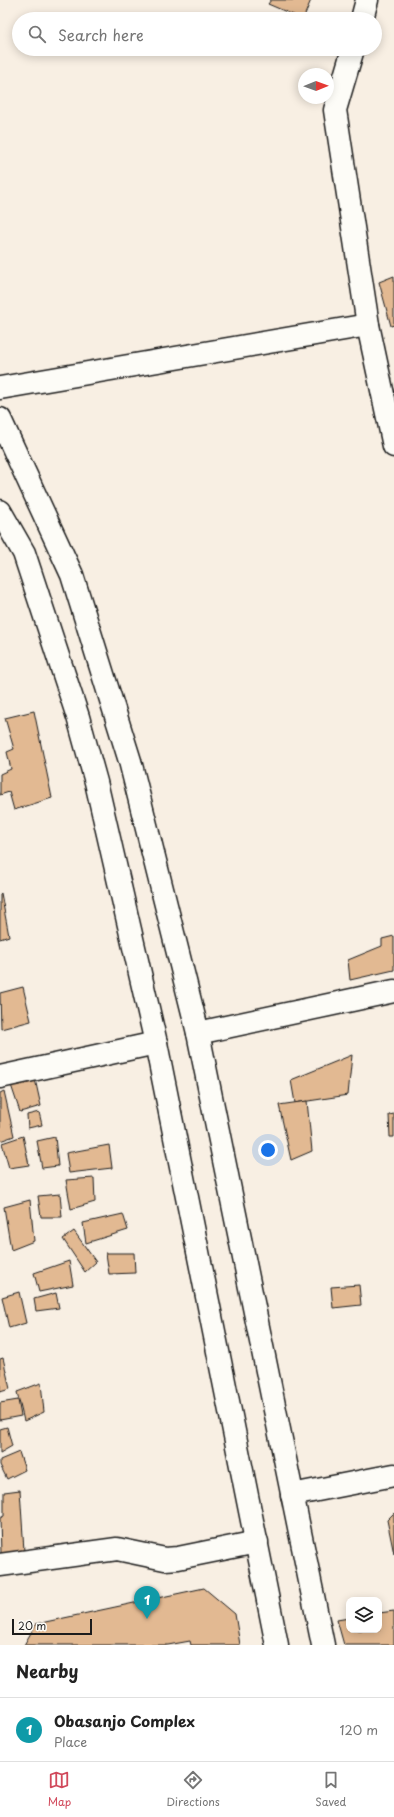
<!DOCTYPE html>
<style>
body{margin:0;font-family:"Playpen Sans",sans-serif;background:#f6f6f6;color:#222}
.controls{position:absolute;right:12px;bottom:12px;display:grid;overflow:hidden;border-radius:8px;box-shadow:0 2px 10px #0003}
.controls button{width:36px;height:36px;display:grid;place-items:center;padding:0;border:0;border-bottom:1px solid #e0e0e0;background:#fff;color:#222;font:20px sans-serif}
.compass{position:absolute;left:298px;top:68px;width:36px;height:36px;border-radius:50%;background:#fff;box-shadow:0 2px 10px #0003;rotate:89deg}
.scale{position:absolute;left:12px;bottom:10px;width:80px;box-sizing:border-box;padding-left:4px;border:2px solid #1c1c1c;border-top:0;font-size:11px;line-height:14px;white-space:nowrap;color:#1c1c1c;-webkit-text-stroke:3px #fdfcf7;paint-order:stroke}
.you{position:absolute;left:268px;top:1150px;width:14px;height:14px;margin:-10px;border:3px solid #fff;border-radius:50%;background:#1a73e8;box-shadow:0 0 0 6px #1a73e833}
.badge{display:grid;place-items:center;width:26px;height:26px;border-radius:50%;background:#d1495b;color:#fff;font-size:13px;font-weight:700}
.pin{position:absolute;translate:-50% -33px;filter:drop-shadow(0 1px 2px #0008)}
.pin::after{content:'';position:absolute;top:21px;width:14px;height:12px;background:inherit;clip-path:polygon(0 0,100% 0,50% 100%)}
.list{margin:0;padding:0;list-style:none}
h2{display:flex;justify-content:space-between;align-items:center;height:52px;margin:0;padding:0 16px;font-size:17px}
h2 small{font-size:13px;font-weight:400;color:#767676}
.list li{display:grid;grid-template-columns:26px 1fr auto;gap:12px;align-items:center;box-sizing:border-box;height:64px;padding:0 16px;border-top:1px solid #e0e0e0}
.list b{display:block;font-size:15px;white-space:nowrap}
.list p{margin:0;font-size:13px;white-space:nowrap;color:#767676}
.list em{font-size:13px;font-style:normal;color:#767676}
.icon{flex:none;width:22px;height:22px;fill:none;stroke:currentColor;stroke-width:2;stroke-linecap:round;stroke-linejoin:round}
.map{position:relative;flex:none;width:394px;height:1645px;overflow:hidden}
.search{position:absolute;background:#fff;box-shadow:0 2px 10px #0003;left:12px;right:12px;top:12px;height:44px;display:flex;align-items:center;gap:10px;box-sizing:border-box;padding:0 14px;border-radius:22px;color:#767676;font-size:15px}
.sheet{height:116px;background:#fff}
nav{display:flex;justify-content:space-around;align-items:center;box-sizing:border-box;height:56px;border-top:1px solid #e0e0e0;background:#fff;font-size:11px;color:#767676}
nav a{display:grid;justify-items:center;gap:2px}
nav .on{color:#d1495b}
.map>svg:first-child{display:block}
.building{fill:#e2b992;stroke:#1c1c1c}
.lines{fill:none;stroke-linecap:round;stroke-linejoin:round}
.minor-casing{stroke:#1c1c1c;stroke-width:25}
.tertiary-casing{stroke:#1c1c1c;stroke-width:25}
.minor{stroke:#fdfcf7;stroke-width:22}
.tertiary{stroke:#fdfcf7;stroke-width:22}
</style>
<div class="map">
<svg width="394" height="1645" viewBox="0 0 394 1645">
<rect width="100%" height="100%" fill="#f8efe3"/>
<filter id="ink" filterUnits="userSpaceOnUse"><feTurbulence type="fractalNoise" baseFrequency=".025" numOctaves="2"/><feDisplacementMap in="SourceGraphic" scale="8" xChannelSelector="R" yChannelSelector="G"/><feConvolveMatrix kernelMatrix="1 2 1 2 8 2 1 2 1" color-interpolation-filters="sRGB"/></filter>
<g filter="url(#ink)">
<!-- building -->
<g class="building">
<polygon points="271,0 311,0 303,19 268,4"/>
<polygon points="394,276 394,325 391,326 379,282"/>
<polygon points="34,711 52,798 14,810 9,792 0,795 0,774 11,769 7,752 14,749 5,718"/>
<polygon points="1,893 9,936 0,939 0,894"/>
<polygon points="394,936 394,970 350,980 348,960 382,946 382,939"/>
<polygon points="23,987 31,1021 1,1029 0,993"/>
<polygon points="352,1055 348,1095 295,1103 291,1080"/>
<polygon points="35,1079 41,1106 20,1112 11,1085"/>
<polygon points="4,1091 14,1136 0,1141 0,1093"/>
<polygon points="307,1101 312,1151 291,1160 279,1105"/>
<polygon points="39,1112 42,1125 28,1128 27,1115"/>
<polygon points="394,1114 394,1137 390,1137 389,1115"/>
<polygon points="23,1136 29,1165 9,1168 2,1143"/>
<polygon points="55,1137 58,1166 42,1168 37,1141"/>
<polygon points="109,1145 112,1168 69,1173 66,1153"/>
<polygon points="94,1178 95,1202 71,1209 66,1180"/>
<polygon points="60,1194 62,1217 41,1217 38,1196"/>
<polygon points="30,1200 34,1241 11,1250 4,1207"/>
<polygon points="123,1214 128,1230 86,1243 83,1223"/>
<polygon points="74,1231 96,1262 85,1272 63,1239"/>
<polygon points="106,1253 134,1253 135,1273 109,1274"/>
<polygon points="69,1261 73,1285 39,1292 34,1273"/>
<polygon points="359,1285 361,1305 333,1308 331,1287"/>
<polygon points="19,1292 26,1323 9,1328 2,1297"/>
<polygon points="56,1293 59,1308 36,1311 34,1299"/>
<polygon points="3,1358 10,1389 0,1392 0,1359"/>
<polygon points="41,1383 44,1412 24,1421 17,1392"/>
<polygon points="18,1400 21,1416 0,1420 0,1403"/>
<polygon points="7,1427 12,1446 0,1453 0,1429"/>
<polygon points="19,1452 25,1470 7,1479 0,1465 0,1460"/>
<polygon points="20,1490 24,1551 1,1554 0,1518 4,1516 4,1492"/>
<polygon points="394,1513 394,1554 387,1520"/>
<polygon points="204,1588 235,1614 240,1645 191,1645 190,1641 168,1645 24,1645 36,1624"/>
<polygon points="394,1611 394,1645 344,1645 337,1620 349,1618 349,1630 379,1630 379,1613"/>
</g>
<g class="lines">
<!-- minor casing -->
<g class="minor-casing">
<g id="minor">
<polyline points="362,19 367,0"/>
<polyline points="353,49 335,110 368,325 394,446"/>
<polyline points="0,388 368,325"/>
<polyline points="198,1033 394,991"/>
<polyline points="0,1077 156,1043"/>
<polyline points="292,1495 394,1475"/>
<polyline points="0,1565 117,1549 165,1559 178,1558 257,1542"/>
</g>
</g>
<!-- tertiary casing -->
<g class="tertiary-casing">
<g id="tertiary">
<polyline points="0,419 72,575 130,761 198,1033 323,1645"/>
<polyline points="0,511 24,553 78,717 96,782 156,1043 277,1645"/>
</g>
</g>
<!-- minor -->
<use href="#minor" class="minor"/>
<!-- tertiary -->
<use href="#tertiary" class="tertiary"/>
</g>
</g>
</svg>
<div class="controls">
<button><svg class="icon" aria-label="layers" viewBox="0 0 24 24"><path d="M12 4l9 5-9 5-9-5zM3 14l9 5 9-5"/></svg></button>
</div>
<svg class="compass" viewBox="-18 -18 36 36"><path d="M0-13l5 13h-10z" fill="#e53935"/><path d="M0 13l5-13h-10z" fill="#767676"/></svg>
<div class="scale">20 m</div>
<div class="you"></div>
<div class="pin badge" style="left:147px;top:1619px;background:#0f9aa8">1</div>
<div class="search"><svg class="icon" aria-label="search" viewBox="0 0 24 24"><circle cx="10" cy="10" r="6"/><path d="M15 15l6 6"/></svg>Search here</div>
</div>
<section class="sheet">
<h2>Nearby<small></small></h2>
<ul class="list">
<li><span class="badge" style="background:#0f9aa8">1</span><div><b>Obasanjo Complex</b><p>Place</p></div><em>120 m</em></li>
</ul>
</section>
<nav>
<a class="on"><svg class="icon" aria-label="map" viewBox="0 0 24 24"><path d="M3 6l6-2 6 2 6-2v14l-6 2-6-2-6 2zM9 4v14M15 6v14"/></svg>Map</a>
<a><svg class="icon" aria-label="directions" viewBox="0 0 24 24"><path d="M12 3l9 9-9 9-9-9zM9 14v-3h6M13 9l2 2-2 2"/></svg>Directions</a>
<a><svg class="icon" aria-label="saved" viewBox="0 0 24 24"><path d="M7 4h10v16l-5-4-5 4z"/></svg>Saved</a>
</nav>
